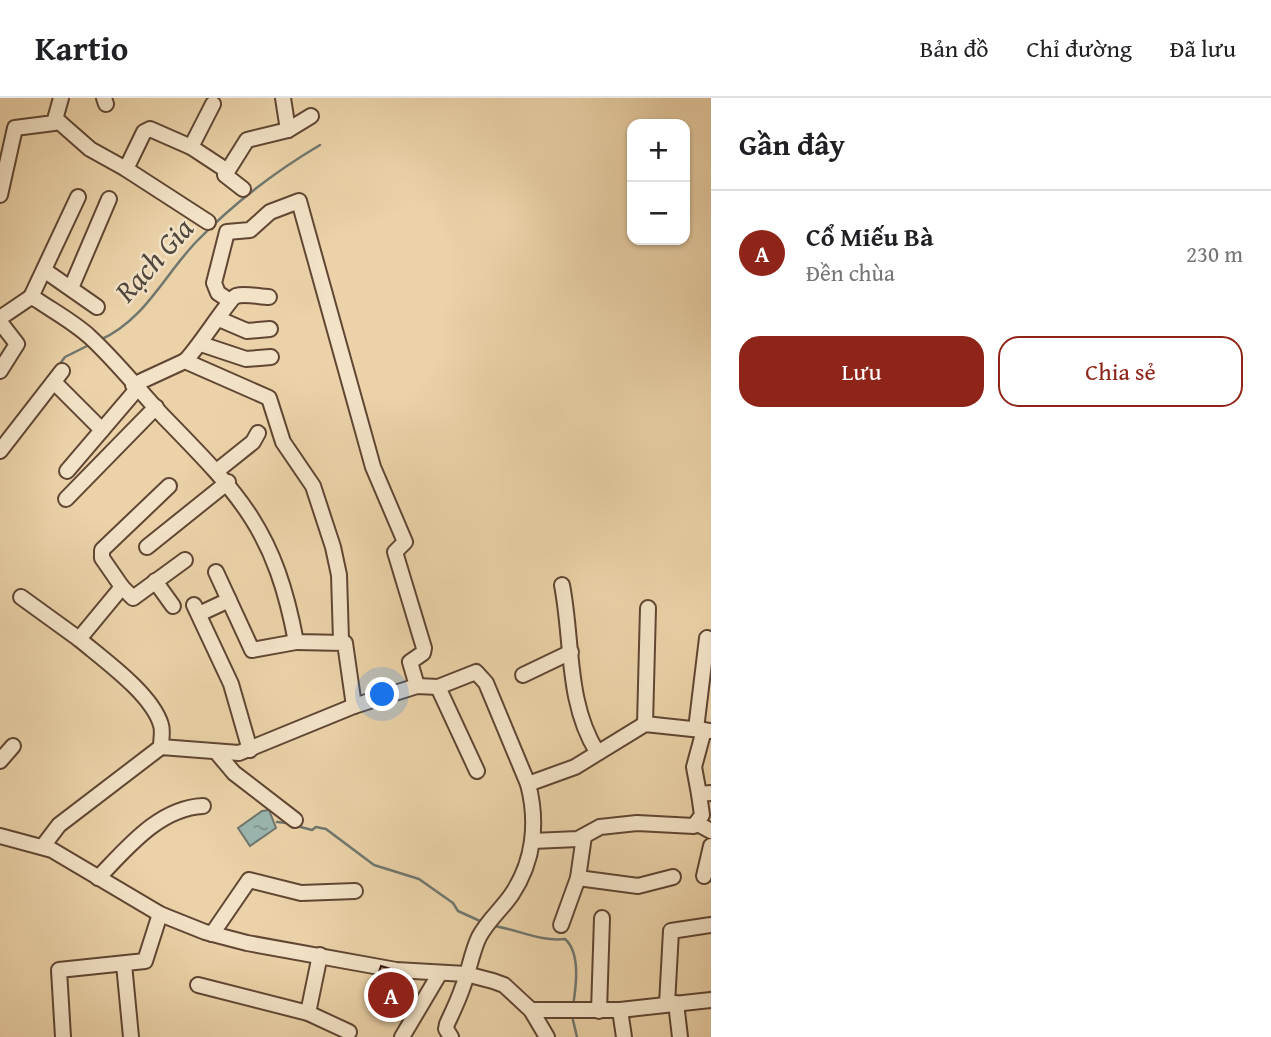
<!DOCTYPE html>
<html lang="vi">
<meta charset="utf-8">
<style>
body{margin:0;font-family:"Gentium Book Plus",serif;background:#f6f6f6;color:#202124}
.controls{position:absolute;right:21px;top:21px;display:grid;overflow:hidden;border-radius:14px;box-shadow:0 2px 5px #0004}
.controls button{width:63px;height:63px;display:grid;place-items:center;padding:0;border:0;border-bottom:2px solid #e0e0e0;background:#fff;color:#202124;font:35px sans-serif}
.you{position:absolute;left:383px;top:597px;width:24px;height:24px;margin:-18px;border:5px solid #fff;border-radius:50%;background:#1a73e8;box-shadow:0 0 0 10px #1a73e833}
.badge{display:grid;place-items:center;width:46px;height:46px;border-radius:50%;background:#8f2418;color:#fff;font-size:23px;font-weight:700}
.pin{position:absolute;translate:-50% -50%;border:4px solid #fff;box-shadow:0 2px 7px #0006}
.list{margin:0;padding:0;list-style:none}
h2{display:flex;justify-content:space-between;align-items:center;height:91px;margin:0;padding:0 28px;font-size:30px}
h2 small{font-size:23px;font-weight:400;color:#757577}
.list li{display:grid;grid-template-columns:46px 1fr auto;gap:21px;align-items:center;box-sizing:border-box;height:126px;padding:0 28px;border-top:2px solid #e0e0e0}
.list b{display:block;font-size:26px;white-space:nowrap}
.list p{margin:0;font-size:23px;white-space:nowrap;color:#757577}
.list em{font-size:23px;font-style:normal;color:#757577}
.actions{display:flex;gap:14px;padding:21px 28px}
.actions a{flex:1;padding:16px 0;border:2px solid #8f2418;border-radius:21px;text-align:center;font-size:24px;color:#8f2418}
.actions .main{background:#8f2418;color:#fff}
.map{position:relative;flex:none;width:711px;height:939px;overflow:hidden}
header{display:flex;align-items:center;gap:42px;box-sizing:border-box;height:98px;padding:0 35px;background:#fff;border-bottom:2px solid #e0e0e0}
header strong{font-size:33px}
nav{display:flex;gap:38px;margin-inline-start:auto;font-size:24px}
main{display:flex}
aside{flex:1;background:#fff}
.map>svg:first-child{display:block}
.water{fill:url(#water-ripples);stroke:#70776e;stroke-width:2}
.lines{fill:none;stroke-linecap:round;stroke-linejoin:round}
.stream{stroke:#70776e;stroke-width:2.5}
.minor-casing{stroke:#604633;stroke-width:18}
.minor{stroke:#f2e2c6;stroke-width:14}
.wall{fill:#b98a6d;stroke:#31180c;stroke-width:2}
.shaded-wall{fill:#967159;stroke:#31180c;stroke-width:2}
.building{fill:#d7a17f;stroke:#31180c;stroke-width:2}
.labels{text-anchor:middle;stroke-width:5;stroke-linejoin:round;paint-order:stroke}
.water-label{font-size:30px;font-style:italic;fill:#50473d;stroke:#f2e2c6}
</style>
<header>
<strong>Kartio</strong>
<nav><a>Bản đồ</a><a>Chỉ đường</a><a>Đã lưu</a></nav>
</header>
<main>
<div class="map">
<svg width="711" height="939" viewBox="0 0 711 939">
<defs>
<pattern id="water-ripples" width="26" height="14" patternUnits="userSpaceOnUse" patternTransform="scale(1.75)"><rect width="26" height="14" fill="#9ab6b0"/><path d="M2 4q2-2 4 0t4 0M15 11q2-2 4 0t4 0" fill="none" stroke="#7e938e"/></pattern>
</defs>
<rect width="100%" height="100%" fill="#ebd2a8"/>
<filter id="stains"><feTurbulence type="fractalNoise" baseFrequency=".00286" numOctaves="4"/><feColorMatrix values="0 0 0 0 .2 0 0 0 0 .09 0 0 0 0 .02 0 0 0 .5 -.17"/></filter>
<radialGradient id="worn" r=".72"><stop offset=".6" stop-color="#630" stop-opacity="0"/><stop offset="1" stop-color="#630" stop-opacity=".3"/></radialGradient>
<!-- water -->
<polygon class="water" points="269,712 276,730 250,748 238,730 262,713"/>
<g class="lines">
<!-- stream -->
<g class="stream">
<path d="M100,242c45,-20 64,-65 97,-99 36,-37 79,-70 123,-96"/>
<polyline points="59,267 65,259 91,246"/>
<polyline points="277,724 287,725"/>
<polyline points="293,727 312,732 316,729 326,731 374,767 419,781 453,805 458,813 480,823"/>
<path d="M494,828c25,4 47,16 71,13 16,14 11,48 8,67"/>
<polyline points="572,918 577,939"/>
</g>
<!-- minor casing -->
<g class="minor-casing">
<g id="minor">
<polyline points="104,0 106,6"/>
<polyline points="283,0 288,32"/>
<polyline points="57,22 90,51 126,71 144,34 150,31 191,49 226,72"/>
<polyline points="191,49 213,6"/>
<polyline points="126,71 208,124"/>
<polyline points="243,91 225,77 247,42 288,32 311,18"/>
<polyline points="0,97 15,30 54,25 61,0"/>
<polyline points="44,172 97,209"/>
<polyline points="71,190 109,101"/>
<polyline points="31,199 78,99"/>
<polyline points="230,203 218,195 214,185 227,134 250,132 270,114 299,103 373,369 405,444 395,454 424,550 423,555 410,564 417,588"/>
<path d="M0,220l31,-21 6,3c18,12 38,23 53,37 26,24 49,53 73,79 77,79 112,113 133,226l49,1 9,63"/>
<polyline points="219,221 247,233 270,231"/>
<polyline points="0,224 17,246 0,273"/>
<polyline points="201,246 246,261 271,259"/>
<path d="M185,263c12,-11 44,-62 51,-65 9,-3 24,1 33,1"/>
<polyline points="54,284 102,332"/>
<polyline points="133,287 185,263 269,300 283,344 313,388 333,449 339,477 341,542"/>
<polyline points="0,353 62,273"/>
<polyline points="218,372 253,344 258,335"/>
<polyline points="67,373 137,291"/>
<polyline points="66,401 156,309"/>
<polyline points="147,449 228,384"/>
<polyline points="216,474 252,552 296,544"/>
<polyline points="155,483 173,508"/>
<path d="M562,487c11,57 4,117 35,167"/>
<polyline points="122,489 133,500 185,462"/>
<polyline points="21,499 79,541"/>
<polyline points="194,507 231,586 250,652"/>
<polyline points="199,516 229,502"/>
<polyline points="523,577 571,554"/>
<polyline points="438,589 477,673"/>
<polyline points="645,626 648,510"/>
<polyline points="696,631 707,540"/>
<path d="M161,649c0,-7 2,-16 0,-22 -9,-31 -57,-65 -82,-86l43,-52 -20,-29v-8l67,-64"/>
<polyline points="218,656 234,675 295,722"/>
<polyline points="0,663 13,648"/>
<polyline points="528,686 575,669 645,626 711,633"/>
<polyline points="699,696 694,669 704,632"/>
<polyline points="698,726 711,733"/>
<polyline points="0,738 52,752 160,816 205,834 247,845 396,872 466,876 493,883 504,887 531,912 547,939"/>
<polyline points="532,743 578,741 600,729 637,725 694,728 702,717 699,696 711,695"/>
<path d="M43,748l16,-21 102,-78 78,6 115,-47 63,-20 21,1 38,-15 10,11 42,101c10,38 6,77 -16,110 -10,15 -24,26 -33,43 -8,17 -10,35 -17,52 -4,12 -10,24 -15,35l-1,5 5,8"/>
<polyline points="704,778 711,748"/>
<path d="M98,780c29,-30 61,-70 105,-72"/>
<polyline points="578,780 638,788 673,779"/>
<polyline points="561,827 578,780 584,738"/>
<polyline points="212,836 249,782 301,795 355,793"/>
<polyline points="124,866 131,939"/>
<polyline points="198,887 308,915 349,934"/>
<polyline points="676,905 680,939"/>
<polyline points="667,906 671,833 711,827"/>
<polyline points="531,912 620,912 711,902"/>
<polyline points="620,912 624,939"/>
<polyline points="599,913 602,820"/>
<polyline points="308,915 320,857"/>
<polyline points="63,939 59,872 145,863 160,816"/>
<polyline points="402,939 440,875"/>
</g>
</g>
<!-- minor -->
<use href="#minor" class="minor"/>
</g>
<!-- wall -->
<polygon class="wall" points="375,885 400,885 394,902 375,896"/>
<!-- shaded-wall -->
<polygon class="shaded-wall" points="400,874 400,885 394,902 394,891"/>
<!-- building -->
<polygon class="building" points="381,868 400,874 394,891 375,885"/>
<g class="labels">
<!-- water labels -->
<g class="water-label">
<text transform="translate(154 162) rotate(-48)" y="10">Rạch Gia</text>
</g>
</g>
<rect width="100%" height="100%" filter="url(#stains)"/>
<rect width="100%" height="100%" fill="url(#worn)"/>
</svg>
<div class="controls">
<button>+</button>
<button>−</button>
</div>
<div class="you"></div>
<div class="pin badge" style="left:391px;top:897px">A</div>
</div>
<aside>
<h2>Gần đây<small></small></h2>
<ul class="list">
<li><span class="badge">A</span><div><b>Cổ Miếu Bà</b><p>Đền chùa</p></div><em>230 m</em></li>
</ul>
<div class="actions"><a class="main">Lưu</a><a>Chia sẻ</a></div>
</aside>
</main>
